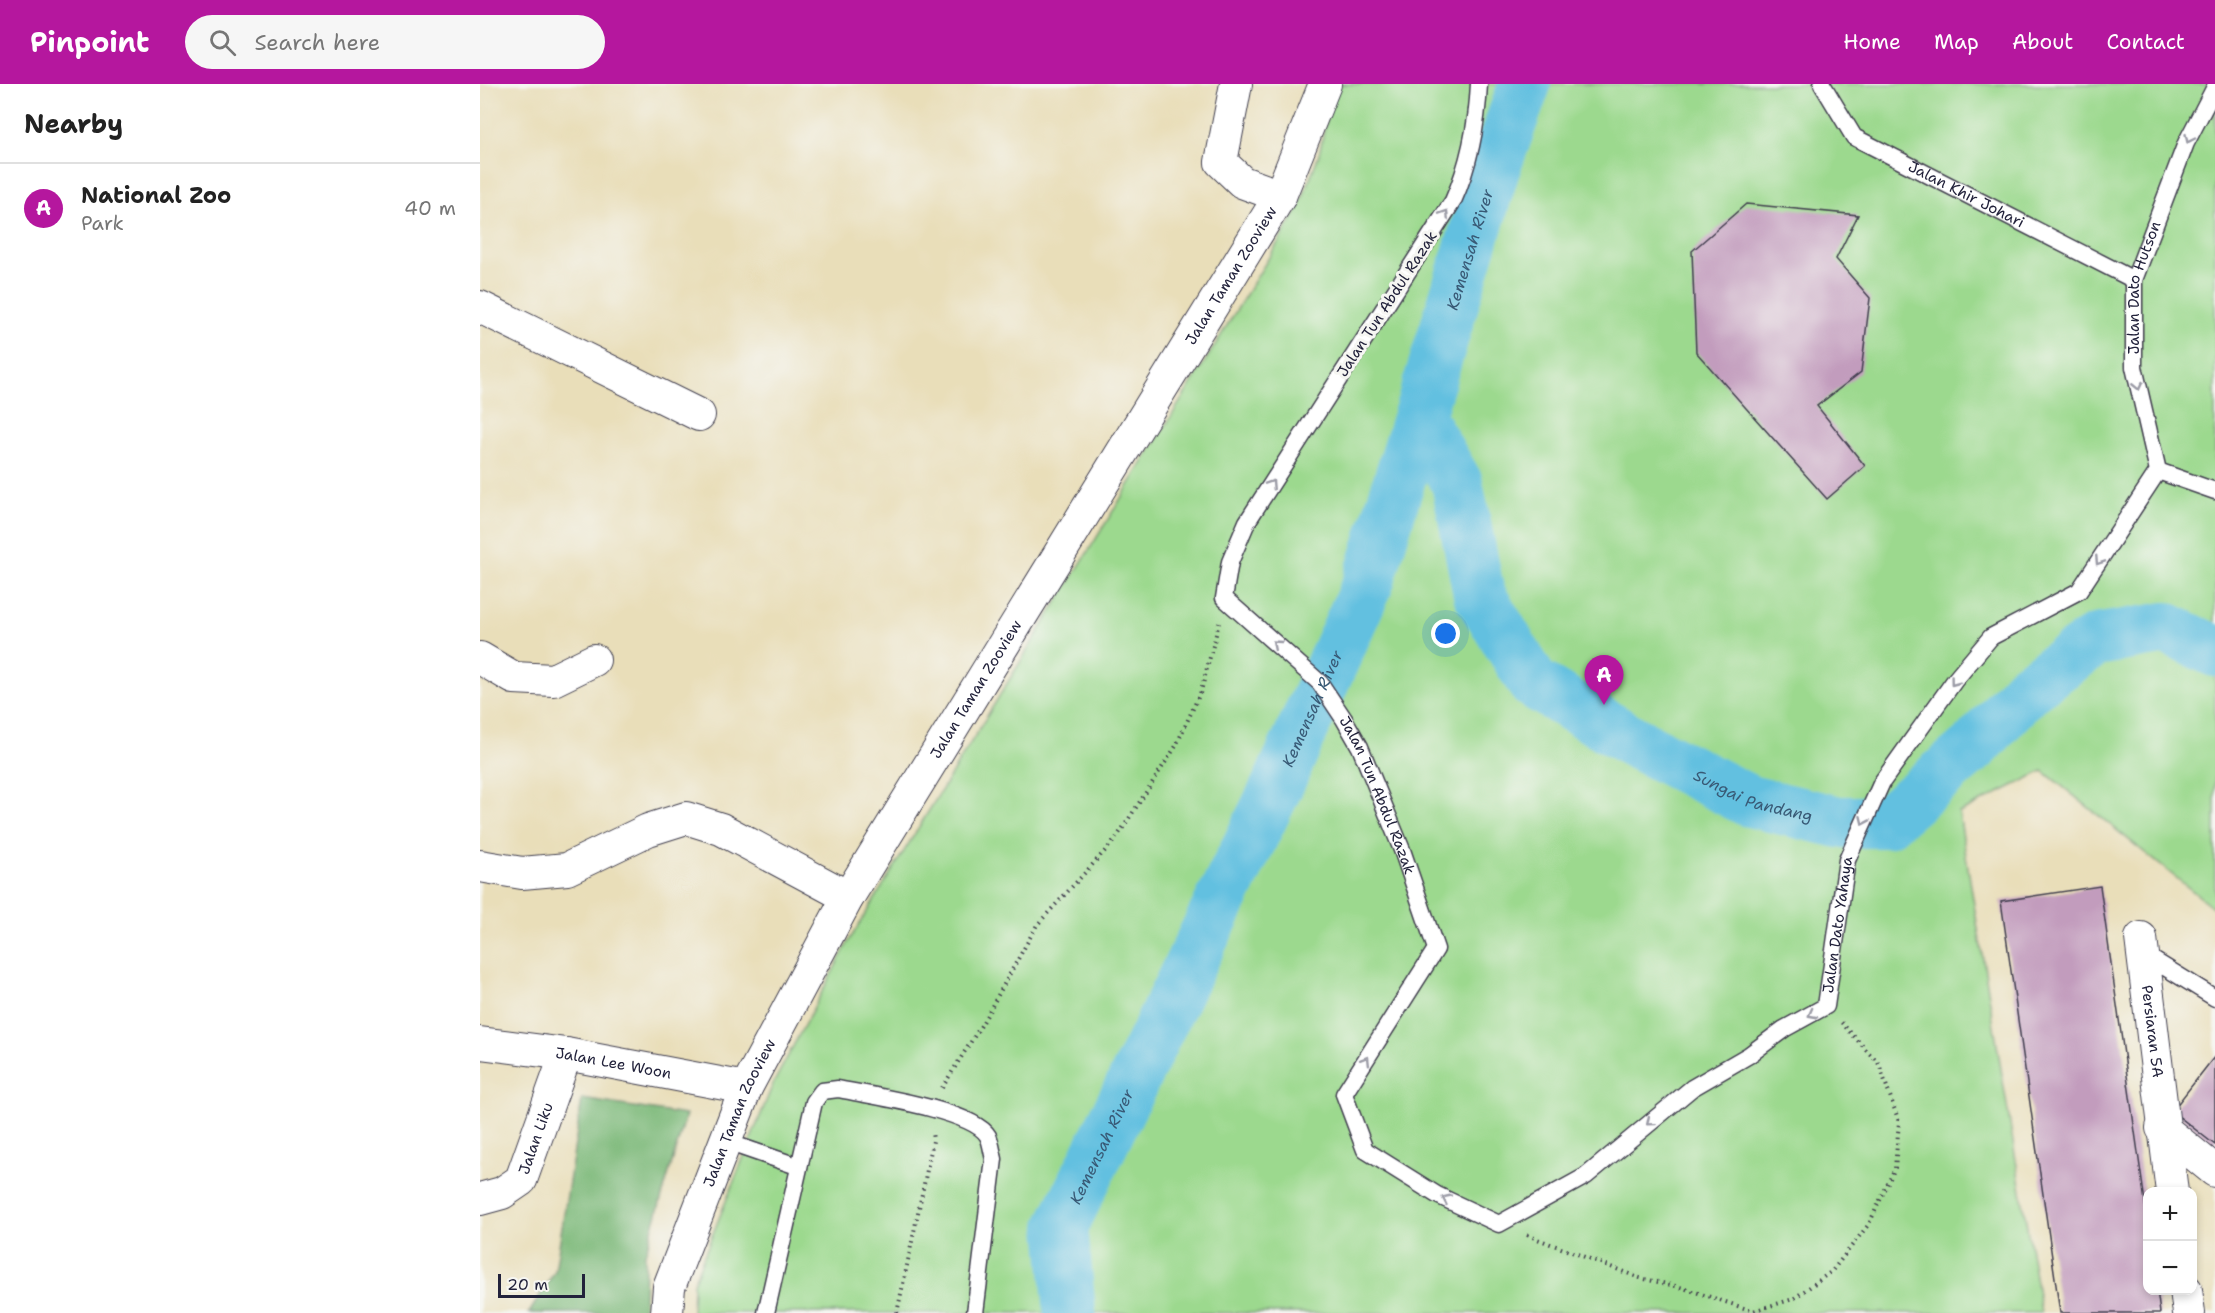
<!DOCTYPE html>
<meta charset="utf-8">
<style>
body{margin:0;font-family:"Shantell Sans",sans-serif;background:#f6f6f6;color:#222}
.controls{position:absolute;right:18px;bottom:18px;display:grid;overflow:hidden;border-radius:12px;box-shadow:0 3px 9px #0003}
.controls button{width:54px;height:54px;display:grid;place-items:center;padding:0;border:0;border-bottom:2px solid #e0e0e0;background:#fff;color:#222;font:30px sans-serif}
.scale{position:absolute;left:18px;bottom:15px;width:87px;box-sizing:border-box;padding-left:6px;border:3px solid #22223b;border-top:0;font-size:16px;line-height:21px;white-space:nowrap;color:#22223b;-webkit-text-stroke:4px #f6f6f2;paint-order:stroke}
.you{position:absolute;left:966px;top:550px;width:21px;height:21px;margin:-15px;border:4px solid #fff;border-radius:50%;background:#1a73e8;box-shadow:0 0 0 9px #1a73e833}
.badge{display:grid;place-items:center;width:39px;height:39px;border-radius:50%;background:#b5179e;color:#fff;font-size:20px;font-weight:700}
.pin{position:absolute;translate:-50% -50px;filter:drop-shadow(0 2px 3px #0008)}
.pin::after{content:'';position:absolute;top:32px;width:21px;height:18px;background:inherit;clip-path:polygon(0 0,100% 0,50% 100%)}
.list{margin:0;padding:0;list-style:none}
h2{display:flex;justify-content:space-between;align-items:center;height:78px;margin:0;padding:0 24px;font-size:26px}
h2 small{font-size:20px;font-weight:400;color:#767676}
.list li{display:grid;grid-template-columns:39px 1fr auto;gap:18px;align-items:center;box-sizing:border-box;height:90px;padding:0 24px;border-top:2px solid #e0e0e0}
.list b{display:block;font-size:22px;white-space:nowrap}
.list p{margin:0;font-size:20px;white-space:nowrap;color:#767676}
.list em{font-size:20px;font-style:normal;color:#767676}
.icon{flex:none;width:33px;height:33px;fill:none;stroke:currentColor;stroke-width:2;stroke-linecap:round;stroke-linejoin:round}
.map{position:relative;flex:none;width:1735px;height:1229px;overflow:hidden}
header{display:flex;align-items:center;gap:36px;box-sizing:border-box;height:84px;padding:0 30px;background:#b5179e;color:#fff}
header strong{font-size:28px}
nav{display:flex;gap:33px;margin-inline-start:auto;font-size:21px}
.search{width:420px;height:54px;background:#f6f6f6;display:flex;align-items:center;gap:15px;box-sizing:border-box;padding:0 21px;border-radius:33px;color:#767676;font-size:22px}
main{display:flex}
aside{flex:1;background:#fff}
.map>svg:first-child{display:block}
.green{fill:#9cd98e;stroke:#5f7e64;stroke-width:1.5}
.forest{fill:#7db979;stroke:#506e5a;stroke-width:1.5}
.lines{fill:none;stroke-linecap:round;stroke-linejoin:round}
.river{stroke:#62c0e0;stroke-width:52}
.building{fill:#c29cbd}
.service-casing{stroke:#403e4e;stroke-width:19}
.minor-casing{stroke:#403e4e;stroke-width:34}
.path{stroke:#403e4e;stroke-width:4;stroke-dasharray:1.5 4.5;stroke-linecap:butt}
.service{stroke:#fff;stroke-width:16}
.minor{stroke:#fff;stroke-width:32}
.oneway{stroke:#9c9ca7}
.labels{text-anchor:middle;stroke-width:6;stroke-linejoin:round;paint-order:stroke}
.street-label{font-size:15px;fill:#22223b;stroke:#f6f6f2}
.water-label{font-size:16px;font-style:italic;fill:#385975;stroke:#f6f6f2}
</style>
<header>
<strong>Pinpoint</strong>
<div class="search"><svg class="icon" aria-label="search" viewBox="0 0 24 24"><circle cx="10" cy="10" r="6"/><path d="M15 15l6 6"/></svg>Search here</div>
<nav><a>Home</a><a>Map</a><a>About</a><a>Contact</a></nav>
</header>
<main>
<aside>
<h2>Nearby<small></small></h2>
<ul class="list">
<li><span class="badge">A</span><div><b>National Zoo</b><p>Park</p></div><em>40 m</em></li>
</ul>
</aside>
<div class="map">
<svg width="1735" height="1229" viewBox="0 0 1735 1229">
<rect width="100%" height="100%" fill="#f6f6f2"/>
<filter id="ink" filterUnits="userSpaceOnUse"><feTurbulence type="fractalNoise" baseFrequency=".0167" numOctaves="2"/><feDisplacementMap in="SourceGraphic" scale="12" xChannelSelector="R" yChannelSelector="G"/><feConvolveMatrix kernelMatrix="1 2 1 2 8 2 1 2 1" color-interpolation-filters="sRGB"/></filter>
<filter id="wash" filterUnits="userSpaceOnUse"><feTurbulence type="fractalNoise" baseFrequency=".008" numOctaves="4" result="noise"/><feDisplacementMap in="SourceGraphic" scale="24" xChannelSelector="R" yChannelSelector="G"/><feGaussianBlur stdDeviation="1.35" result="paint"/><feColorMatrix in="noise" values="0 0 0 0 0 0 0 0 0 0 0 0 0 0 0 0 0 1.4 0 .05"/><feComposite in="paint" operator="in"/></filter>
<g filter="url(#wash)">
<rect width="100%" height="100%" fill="#e9deb9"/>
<!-- green -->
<polygon class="green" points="854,0 1735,0 1735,825 1563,687 1479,729 1561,1229 212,1229 213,1199 293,1000 370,855 818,126 839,70"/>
<!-- forest -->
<polygon class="forest" points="102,1015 206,1031 165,1170 164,1229 49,1229 75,1187"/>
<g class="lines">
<!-- river -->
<g class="river">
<path id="s1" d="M939,333l38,66 22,111 54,89 101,59 115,59 90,21h47l90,-77 52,-57 68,-48 70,-12 49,23"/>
<path id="s2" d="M590,1229l-8,-86 218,-447 88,-197 126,-414 31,-85"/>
</g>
</g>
<g id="blocks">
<!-- building -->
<g class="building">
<polygon points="1266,120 1378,131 1356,175 1390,214 1381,288 1337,322 1385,382 1347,415 1216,268 1212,167"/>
<polygon points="1620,802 1668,1139 1668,1206 1677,1206 1680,1229 1580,1229 1521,817"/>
<polygon points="1735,972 1735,1061 1692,1027"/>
</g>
</g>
</g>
<g filter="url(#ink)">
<use href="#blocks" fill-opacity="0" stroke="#403e4e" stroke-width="1.5"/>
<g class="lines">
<!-- service casing -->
<g class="service-casing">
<g id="service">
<path id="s3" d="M999,0c-2,42 -9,79 -26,117l-206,321 -17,40 -6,36 96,85 24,36 16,28 42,103 34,99 -92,145 21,56 72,45 62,29 87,-48 106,-88 57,-33 35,-26 42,-23 21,-146 35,-78 73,-102 36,-43 88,-46 79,-120 -24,-104v-87l52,-137 29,-56"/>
<path id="s4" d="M1342,0l32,53 280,143"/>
<polyline points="1678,387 1735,407"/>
<polyline points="1662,869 1735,914"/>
<polyline points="244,1057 317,1082"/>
<path d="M286,1229l48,-211 8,-11 16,-2c30,6 135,21 150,47 3,6 4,16 6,23l-19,154"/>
</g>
</g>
<!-- minor casing -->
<g class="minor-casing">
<g id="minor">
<polyline points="756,0 741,78 762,98 800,112"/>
<polyline points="0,223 219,331"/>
<polyline points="0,574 34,594 73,596 114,576"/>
<polyline points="0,782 42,789 87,785 168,746 206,734 241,745 368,813"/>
<path id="s5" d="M1661,854l31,254"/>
<path id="s6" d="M0,959l86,11 180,34"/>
<polyline points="1682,1044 1735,1087"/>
<path id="s7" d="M0,1115l22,-6 19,-13 45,-126"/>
<polyline points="1706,1206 1709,1229"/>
<path id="s8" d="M187,1229l2,-26 77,-199 102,-191 432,-701 45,-112"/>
</g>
</g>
<!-- path -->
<g class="path">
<polyline points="462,1004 502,940 557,841 635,756 696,662 721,607 739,539"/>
<polyline points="1047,1151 1160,1194 1200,1203 1273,1227 1313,1215 1352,1187 1389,1140 1415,1084 1419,1038 1399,980 1361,938"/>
<polyline points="417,1229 453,1057 452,1047"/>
</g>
<!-- service -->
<use href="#service" class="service"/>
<!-- minor -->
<use href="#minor" class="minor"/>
</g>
<!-- one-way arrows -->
<defs><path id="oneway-chevron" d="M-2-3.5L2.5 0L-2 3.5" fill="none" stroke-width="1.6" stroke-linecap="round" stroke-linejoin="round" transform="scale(1.5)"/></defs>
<g class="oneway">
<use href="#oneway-chevron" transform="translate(1709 55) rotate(115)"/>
<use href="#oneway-chevron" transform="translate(965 130) rotate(-57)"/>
<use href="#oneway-chevron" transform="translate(1658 302) rotate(77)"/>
<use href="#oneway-chevron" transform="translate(791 400) rotate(-57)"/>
<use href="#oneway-chevron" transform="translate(1619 477) rotate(123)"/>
<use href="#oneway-chevron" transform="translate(796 560) rotate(-139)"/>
<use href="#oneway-chevron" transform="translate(1474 598) rotate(127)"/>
<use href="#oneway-chevron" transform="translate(1384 737) rotate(114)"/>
<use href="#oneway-chevron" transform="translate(1332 930) rotate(152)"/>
<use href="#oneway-chevron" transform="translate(886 976) rotate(-58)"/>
<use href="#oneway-chevron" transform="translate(1170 1038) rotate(140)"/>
<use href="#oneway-chevron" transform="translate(966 1115) rotate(-155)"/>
</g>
</g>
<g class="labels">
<!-- street labels -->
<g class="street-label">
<text dy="5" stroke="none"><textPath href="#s4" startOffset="188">Jalan Khir Johari</textPath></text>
<text dy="5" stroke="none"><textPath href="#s8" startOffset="1186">Jalan Taman Zooview</textPath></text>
<text dy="5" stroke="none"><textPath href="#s3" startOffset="2626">Jalan Dato Hutson</textPath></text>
<text transform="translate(907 220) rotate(-57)" y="5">Jalan Tun Abdul Razak</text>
<text dy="5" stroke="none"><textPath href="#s8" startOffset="700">Jalan Taman Zooview</textPath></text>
<text dy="5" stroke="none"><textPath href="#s3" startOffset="837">Jalan Tun Abdul Razak</textPath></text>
<text dy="5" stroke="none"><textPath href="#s3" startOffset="1863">Jalan Dato Yahaya</textPath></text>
<text dy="5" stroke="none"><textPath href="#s5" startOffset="94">Persiaran 5A</textPath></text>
<text dy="5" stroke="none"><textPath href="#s6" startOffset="135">Jalan Lee Woon</textPath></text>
<text dy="5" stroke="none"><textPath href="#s8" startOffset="214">Jalan Taman Zooview</textPath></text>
<text dy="5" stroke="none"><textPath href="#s7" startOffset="90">Jalan Liku</textPath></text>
</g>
<!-- water labels -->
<g class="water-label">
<text dy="6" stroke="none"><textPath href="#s2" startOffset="1148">Kemensah River</textPath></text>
<text dy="6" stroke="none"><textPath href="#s2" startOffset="662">Kemensah River</textPath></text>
<text dy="6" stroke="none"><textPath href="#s1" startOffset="542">Sungai Pandang</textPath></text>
<text dy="6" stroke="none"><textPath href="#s2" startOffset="176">Kemensah River</textPath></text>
</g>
</g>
</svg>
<div class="controls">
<button>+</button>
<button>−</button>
</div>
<div class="scale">20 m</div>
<div class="you"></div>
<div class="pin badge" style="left:1124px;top:621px">A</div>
</div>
</main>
